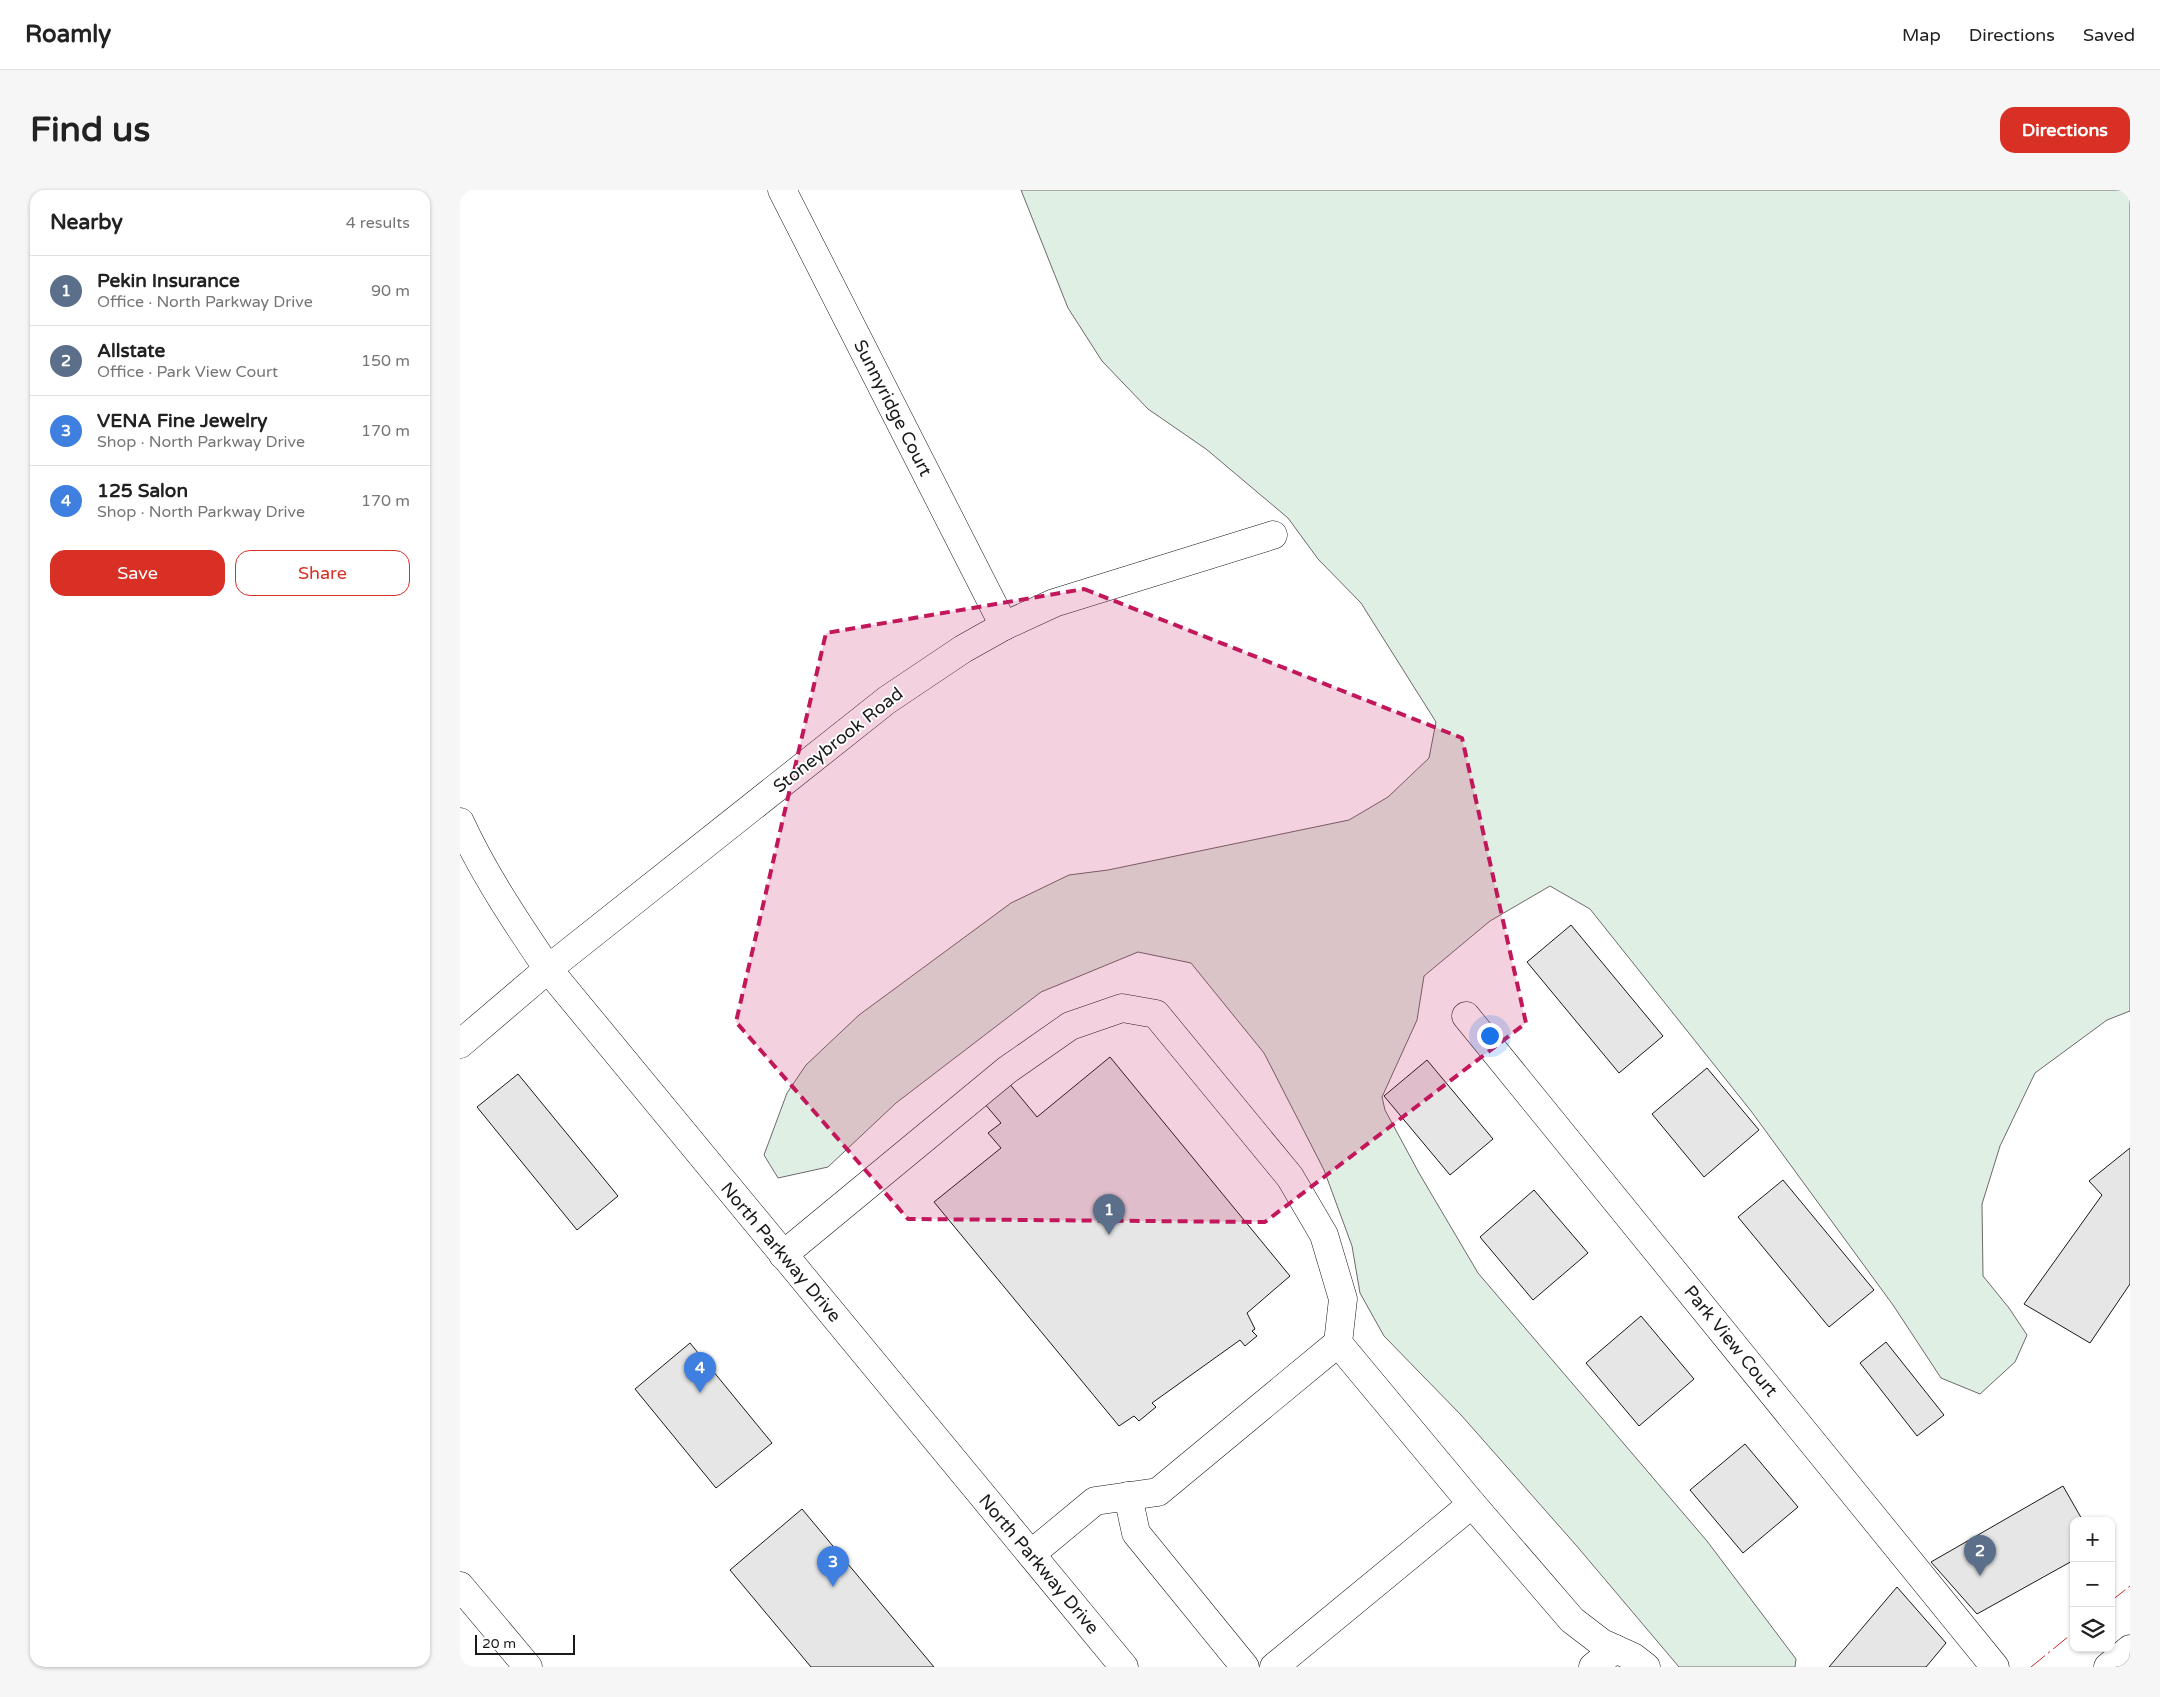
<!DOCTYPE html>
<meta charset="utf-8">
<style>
body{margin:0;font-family:"Varela Round",sans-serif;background:#f6f6f6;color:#222}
.controls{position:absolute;right:15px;bottom:15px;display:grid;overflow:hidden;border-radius:10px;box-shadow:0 1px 4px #0004}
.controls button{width:45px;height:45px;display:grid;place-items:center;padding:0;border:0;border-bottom:1px solid #e0e0e0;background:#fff;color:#222;font:25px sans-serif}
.scale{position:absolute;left:15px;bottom:12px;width:100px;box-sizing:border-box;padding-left:5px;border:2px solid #1a1a1a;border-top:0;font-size:14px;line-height:18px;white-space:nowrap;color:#1a1a1a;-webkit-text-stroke:4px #fff;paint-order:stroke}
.you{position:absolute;left:1029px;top:845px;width:18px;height:18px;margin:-12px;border:4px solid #fff;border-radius:50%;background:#1a73e8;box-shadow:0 0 0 8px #1a73e833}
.badge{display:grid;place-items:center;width:32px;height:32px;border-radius:50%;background:#d93025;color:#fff;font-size:16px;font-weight:700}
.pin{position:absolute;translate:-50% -41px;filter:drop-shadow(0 1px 2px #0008)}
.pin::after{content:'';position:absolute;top:26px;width:18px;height:15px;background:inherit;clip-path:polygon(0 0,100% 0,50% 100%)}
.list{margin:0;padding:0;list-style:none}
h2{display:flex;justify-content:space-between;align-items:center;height:65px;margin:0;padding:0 20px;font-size:21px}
h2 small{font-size:16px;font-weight:400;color:#767676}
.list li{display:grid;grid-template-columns:32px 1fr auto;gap:15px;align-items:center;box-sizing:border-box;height:70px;padding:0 20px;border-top:1px solid #e0e0e0}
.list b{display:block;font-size:19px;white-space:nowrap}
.list p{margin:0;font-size:16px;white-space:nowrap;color:#767676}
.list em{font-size:16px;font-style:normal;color:#767676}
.actions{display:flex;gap:10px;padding:15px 20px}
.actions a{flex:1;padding:11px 0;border:1px solid #d93025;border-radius:15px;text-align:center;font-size:18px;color:#d93025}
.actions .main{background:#d93025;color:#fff}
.icon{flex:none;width:28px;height:28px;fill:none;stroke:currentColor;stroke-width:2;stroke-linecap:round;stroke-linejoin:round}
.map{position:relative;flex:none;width:1670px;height:1477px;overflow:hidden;border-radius:15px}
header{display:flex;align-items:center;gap:30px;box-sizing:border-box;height:70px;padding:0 25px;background:#fff;border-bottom:1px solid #e0e0e0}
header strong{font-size:24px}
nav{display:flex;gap:28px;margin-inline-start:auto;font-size:18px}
.intro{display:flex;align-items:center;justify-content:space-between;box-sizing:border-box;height:120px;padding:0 30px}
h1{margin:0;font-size:35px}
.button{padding:12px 22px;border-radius:15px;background:#d93025;color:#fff;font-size:18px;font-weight:700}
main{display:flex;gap:30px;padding:0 30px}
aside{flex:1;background:#fff;border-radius:15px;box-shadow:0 1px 4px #0004}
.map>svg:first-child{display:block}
.green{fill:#e0efe3;stroke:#6a6a6a}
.building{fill:#e6e6e6;stroke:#1a1a1a}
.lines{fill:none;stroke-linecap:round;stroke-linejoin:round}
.minor-casing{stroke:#1a1a1a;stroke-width:29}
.major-casing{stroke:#1a1a1a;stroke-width:29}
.minor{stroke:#fff;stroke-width:28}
.major{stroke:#fff;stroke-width:28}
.power{stroke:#c62828;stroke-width:1;stroke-dasharray:18 4 2.5 4;stroke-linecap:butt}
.marked{fill:#c2185b;fill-opacity:0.2;stroke:#c2185b;stroke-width:4;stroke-dasharray:10 6;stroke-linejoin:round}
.labels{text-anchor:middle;stroke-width:4;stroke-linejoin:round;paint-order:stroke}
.street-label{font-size:18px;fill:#1a1a1a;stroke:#fff}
</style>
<header>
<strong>Roamly</strong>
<nav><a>Map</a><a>Directions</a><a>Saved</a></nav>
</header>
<div class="intro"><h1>Find us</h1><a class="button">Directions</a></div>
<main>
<aside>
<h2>Nearby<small>4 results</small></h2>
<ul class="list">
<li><span class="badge" style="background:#5c6f8a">1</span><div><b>Pekin Insurance</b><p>Office · North Parkway Drive</p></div><em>90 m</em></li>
<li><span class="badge" style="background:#5c6f8a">2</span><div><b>Allstate</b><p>Office · Park View Court</p></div><em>150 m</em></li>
<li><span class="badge" style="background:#3f7fe0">3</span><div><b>VENA Fine Jewelry</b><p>Shop · North Parkway Drive</p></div><em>170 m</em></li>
<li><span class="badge" style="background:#3f7fe0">4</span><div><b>125 Salon</b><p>Shop · North Parkway Drive</p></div><em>170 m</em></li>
</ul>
<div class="actions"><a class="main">Save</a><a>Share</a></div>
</aside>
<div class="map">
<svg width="1670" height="1477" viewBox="0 0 1670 1477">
<rect width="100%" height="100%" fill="#fff"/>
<!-- green -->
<polygon class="green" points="561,0 1670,0 1670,821 1647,830 1575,883 1540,956 1522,1014 1523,1086 1549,1118 1567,1145 1555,1172 1520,1204 1481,1188 1433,1115 1291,921 1130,719 1090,696 1030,731 964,786 957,830 922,907 925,920 959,983 1018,1083 1247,1351 1336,1469 1335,1477 1219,1477 1115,1354 1001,1225 924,1146 900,1103 892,1056 864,980 804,863 731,773 678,762 581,802 436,913 368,977 318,988 304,965 327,903 346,875 399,825 551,713 609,685 648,680 889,630 928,607 969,568 976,532 901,413 858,369 828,328 746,259 688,219 642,171 608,118"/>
<!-- building -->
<g class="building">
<polygon points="1111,735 1203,846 1159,883 1067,772"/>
<polygon points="650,867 830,1086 787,1123 795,1139 792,1141 797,1146 785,1156 780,1150 692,1213 696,1217 679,1231 674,1226 659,1236 474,1012 541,958 528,943 541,933 524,913 548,892 577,927"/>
<polygon points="967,870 1033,949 990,985 924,906"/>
<polygon points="1247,878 1299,940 1244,987 1192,924"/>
<polygon points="58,884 158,1006 117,1040 17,917"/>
<polygon points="1670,958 1670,1094 1630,1153 1564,1114 1642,1005 1629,991"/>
<polygon points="1323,990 1414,1100 1369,1137 1278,1027"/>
<polygon points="1074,1000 1128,1063 1073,1110 1020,1047"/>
<polygon points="1181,1126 1234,1189 1179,1236 1126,1173"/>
<polygon points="1426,1152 1484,1225 1457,1246 1400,1173"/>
<polygon points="230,1153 312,1253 256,1298 175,1199"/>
<polygon points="1285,1254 1338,1317 1283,1363 1230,1300"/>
<polygon points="1603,1296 1623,1331 1614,1331 1614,1370 1517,1424 1471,1372"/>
<polygon points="342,1319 474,1477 351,1477 270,1380"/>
<polygon points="1437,1397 1486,1453 1466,1477 1369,1477"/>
</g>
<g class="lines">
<!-- minor casing -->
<g class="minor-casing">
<g id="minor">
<polyline points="322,0 544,436"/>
<polyline points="1006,826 1535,1477"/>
<polyline points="0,854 88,779 427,510 503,459 544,436 594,413 813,345"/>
<polyline points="323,1065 547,880 610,836 662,818 696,824 830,987 864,1045 883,1109 878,1153 1012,1314 814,1477"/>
<polyline points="668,1306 676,1343 785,1477"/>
<polyline points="1012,1314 1112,1430 1142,1453 1173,1467 1186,1477"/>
<polyline points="571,1364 635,1311 698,1302 878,1153"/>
<polyline points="0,1396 68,1477"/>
<polyline points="1133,1477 1155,1459"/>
</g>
</g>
<!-- major casing -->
<g class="major-casing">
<g id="major">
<path d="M0,632c24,52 56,100 88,147l576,698"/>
<polyline points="1648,1477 1670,1459"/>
</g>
</g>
<!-- minor -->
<use href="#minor" class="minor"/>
<!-- major -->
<use href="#major" class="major"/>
<!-- power -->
<g class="power">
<polyline points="1651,1411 1670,1396"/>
<polyline points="1571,1477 1614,1442"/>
</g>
</g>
<!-- marked area -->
<path class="marked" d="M624,399l378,149 64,285 -261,199 -357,-3 -172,-197 90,-389z"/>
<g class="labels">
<!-- street labels -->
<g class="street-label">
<text transform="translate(433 218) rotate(63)" y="6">Sunnyridge Court</text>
<text transform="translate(378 550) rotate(-38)" y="6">Stoneybrook Road</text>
<text transform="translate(321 1062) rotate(50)" y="6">North Parkway Drive</text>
<text transform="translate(1271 1151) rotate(51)" y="6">Park View Court</text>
<text transform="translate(579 1374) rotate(50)" y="6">North Parkway Drive</text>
</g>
</g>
</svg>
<div class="controls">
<button>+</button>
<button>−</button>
<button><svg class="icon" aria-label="layers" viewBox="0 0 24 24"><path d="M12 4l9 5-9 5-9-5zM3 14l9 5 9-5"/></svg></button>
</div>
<div class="scale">20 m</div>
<div class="you"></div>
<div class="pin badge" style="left:649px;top:1045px;background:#5c6f8a">1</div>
<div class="pin badge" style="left:1520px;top:1386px;background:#5c6f8a">2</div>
<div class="pin badge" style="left:373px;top:1397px;background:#3f7fe0">3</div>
<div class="pin badge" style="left:240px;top:1203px;background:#3f7fe0">4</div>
</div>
</main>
